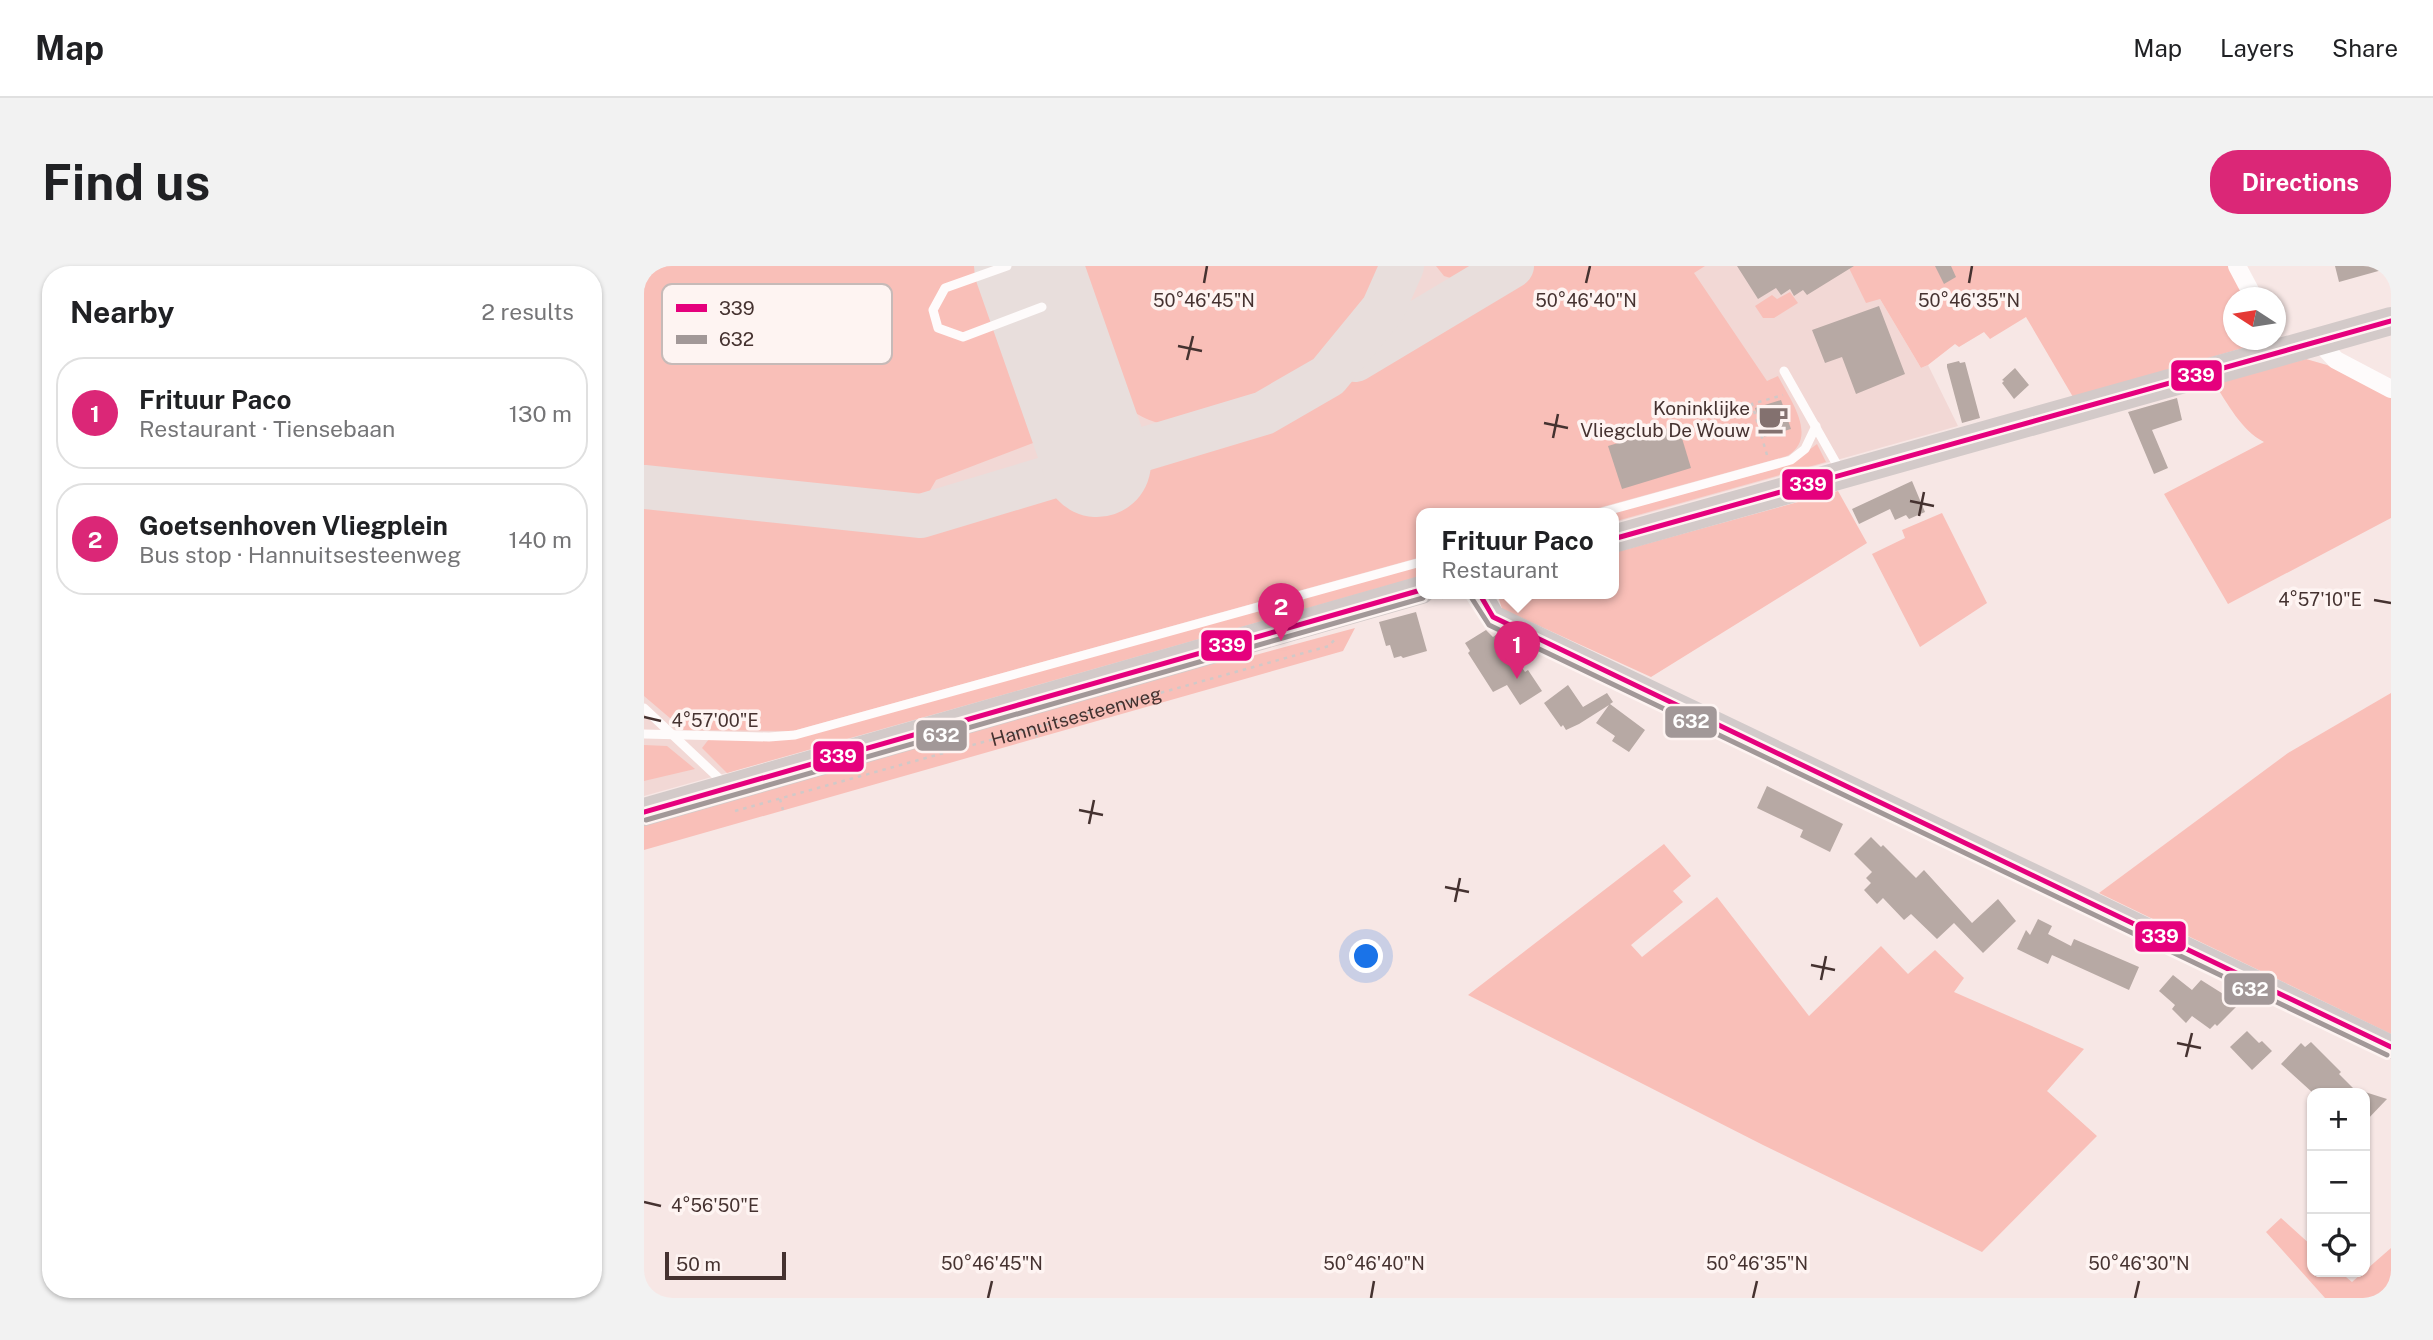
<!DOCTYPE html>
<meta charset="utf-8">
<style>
body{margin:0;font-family:"Public Sans",sans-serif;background:#f2f2f2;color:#202124}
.controls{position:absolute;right:21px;bottom:21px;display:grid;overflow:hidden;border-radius:14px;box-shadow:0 2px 5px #0004}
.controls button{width:63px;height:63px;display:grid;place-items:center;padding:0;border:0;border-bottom:2px solid #e0e0e0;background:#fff;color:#202124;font:35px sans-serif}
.compass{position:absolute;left:1579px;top:21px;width:63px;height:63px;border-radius:50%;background:#fff;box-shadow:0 2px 5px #0004;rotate:282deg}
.scale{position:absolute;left:21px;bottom:18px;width:121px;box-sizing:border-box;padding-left:7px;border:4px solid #453230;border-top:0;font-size:19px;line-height:24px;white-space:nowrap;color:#453230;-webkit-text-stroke:5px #fef4f2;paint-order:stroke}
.you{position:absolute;left:723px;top:691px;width:24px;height:24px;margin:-18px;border:5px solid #fff;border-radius:50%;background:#1a73e8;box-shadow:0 0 0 10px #1a73e833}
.badge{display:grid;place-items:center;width:46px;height:46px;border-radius:50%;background:#db2777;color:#fff;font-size:23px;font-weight:700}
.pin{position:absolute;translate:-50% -58px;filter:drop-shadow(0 2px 4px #0008)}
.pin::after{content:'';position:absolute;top:37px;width:24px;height:21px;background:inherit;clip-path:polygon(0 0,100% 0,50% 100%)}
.popup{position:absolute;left:772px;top:242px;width:203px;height:91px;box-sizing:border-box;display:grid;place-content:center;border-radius:14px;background:#fff;filter:drop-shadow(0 2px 5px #0005);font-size:23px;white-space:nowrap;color:#757577}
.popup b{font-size:26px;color:#202124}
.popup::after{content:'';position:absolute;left:50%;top:100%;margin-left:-14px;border:14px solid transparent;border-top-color:#fff}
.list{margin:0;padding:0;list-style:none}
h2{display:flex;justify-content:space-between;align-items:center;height:91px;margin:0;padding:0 28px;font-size:30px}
h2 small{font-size:23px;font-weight:400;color:#757577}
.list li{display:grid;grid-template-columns:46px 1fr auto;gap:21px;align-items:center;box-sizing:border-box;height:112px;margin:0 14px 14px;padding:0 14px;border:2px solid #e0e0e0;border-radius:28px}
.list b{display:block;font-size:26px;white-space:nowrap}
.list p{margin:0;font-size:23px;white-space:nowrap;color:#757577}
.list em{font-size:23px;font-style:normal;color:#757577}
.icon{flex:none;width:38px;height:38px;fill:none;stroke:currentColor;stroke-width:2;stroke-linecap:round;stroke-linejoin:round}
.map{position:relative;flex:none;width:1747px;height:1032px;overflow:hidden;border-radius:28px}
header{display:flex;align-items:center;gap:42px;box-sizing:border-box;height:98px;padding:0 35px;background:#fff;border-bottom:2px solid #e0e0e0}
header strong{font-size:33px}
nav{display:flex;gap:38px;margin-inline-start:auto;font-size:24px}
.intro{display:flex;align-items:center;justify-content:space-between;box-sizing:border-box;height:168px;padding:0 42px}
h1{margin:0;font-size:49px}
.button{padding:18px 32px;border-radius:28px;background:#db2777;color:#fff;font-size:24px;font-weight:700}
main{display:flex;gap:42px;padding:0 42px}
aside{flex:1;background:#fff;border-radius:28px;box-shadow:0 2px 5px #0004}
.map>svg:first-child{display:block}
.built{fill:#f2d8d5}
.green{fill:#f9bfb8}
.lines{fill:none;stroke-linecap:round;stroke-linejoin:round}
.taxiway{stroke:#e8dedc;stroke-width:44}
.runway{stroke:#e8dedc;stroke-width:108}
.building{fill:#b7a9a4}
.path{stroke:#d0c9c8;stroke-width:2.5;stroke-dasharray:3.5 5;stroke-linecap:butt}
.lane{stroke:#fefbfb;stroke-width:9}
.street{stroke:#fefbfb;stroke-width:18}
.secondary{stroke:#d2caca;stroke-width:24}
.primary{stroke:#d3cac9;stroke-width:28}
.bus-1-casing{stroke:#fef4f2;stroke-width:10}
.bus-2-casing{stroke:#fef4f2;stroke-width:10}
.bus-1{stroke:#e5007d;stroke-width:5}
.bus-2{stroke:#a29898;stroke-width:5}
.ticks{fill:none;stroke:#453230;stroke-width:2.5}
.labels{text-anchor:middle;stroke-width:7;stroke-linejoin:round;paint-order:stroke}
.poi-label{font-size:19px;fill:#453230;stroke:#fef4f2;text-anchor:end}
.street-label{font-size:19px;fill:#453230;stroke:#fef4f2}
.key{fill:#fef4f2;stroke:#c6bab8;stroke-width:2}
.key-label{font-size:19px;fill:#453230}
.ticks-label{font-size:18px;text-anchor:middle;fill:#453230;stroke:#fef4f2;stroke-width:7;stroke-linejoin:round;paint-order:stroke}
.line-badge{stroke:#fef4f2;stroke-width:2.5}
.badge-label{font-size:19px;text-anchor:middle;font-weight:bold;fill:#fff}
</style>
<header>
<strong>Map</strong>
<nav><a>Map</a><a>Layers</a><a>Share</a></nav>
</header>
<div class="intro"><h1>Find us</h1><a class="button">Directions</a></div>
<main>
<aside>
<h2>Nearby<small>2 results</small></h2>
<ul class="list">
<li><span class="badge">1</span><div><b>Frituur Paco</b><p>Restaurant · Tiensebaan</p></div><em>130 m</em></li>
<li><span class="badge">2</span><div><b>Goetsenhoven Vliegplein</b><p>Bus stop · Hannuitsesteenweg</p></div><em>140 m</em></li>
</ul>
</aside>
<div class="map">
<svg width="1747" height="1032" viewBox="0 0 1747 1032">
<rect width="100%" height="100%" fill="#f7e7e5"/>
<!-- built -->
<polygon class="built" points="0,0 1204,0 1236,33 1277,102 1284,99 1314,160 969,257 969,247 777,247 777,312 0,530"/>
<!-- green -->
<g class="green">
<polygon points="0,0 341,0 388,135 392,151 389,177 292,214 277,240 18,216 0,212"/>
<path d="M422,0h323c-20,36 -45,75 -77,102 -29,26 -119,65 -157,54 -17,-5 -32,-17 -43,-31 -9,-12 -13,-30 -18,-44 -9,-27 -18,-54 -28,-81z"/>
<polygon points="792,0 854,0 823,17 800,10"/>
<path d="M890,0h171l-11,7 73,108 11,-5c12,24 41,61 9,80l-207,57h-159v44l-628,174 -109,-1 -40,-34v-199l21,4 246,24 23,1 25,-3 312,-106 96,-49z"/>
<polygon points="1204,0 1584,0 1603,31 1590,32 1590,74 1620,74 1620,76 1429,131 1382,51 1346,73 1340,66 1315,81 1311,78 1284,99 1277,102 1236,33 1222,37"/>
<polygon points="1146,26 1154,37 1130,52 1119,52 1111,40 1128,29 1133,33"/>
<path d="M1662,93l21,6 64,33v120l-163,86 -64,-110 100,-52c-23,-12 -36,-38 -50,-59z"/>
<polygon points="1173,178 1182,196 969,256 969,247 1145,199"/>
<polygon points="1194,225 1223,277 1007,411 858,343 853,327 969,327 969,287"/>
<polygon points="1298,247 1343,337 1276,381 1228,288 1261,272 1258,264"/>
<polygon points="777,300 777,310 83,507 58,482 65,473 126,475"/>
<polygon points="711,362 699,385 0,584 0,556 568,396 593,394"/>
<polygon points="1747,427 1747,768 1455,627 1644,487"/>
<polygon points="0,479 23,480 51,503 0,515"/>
<polygon points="1020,578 1047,610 1029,625 1039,636 987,679 998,691 1073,631 1165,750 1237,680 1264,708 1291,684 1320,712 1310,726 1440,783 1403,825 1453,870 1338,986 1119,879 824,729"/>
<polygon points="1637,952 1668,980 1668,1006 1696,1006 1708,1016 1747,982 1747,1032 1681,1032 1622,966"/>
</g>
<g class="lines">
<!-- taxiway -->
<g class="taxiway">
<polyline points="711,94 868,0"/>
<polyline points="0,221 277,250 620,147 684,110 739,43 758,0"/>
</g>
<!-- runway -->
<polyline class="runway" points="384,0 453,197"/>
</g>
<!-- building -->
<g class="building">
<polygon points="1093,0 1210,0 1163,29 1159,24 1150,30 1146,23 1137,29 1132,22 1114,33"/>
<polygon points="1291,0 1307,0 1312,11 1300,18"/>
<polygon points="1691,0 1737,0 1738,4 1695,16"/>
<polygon points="1235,40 1261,108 1212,128 1198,91 1181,97 1168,64"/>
<polygon points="1315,95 1316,97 1321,96 1336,152 1318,157 1303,101 1303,98"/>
<polygon points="1371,102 1385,119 1370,133 1358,117 1360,115 1358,114"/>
<polygon points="1533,132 1538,154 1508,164 1524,202 1510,208 1484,146"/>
<polygon points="1137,134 1147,163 1120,171 1111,142"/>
<polygon points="1034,159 1047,202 978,223 964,180"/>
<polygon points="1268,215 1281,246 1265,253 1262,249 1251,254 1246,243 1215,258 1208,243"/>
<polygon points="772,346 783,385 759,392 757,390 750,392 746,379 742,380 735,356"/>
<polygon points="842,364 849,371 852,369 858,372 881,406 884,404 898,425 876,439 863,419 849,426 824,387 826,385 821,377"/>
<polygon points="924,419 939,441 963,427 969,436 966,438 1001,464 985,486 968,475 971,470 952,457 965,439 935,458 922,464 919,459 917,461 900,437"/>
<polygon points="1123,520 1199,558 1186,586 1156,571 1159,564 1113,542"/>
<polygon points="1227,571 1237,581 1239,579 1272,612 1280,604 1328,657 1354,633 1372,655 1339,687 1310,657 1293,673 1267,648 1260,654 1239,632 1233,638 1220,624 1227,617 1222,612 1228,606 1210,588"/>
<polygon points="1394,653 1408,660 1404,668 1427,680 1430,673 1495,701 1485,724 1408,689 1404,698 1373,683 1382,664 1386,669"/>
<polygon points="1529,709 1548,724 1557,714 1584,731 1590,725 1599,734 1573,760 1571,758 1566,763 1548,750 1542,757 1528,743 1531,739 1515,725"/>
<polygon points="1603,765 1615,777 1618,775 1628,785 1608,804 1586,781"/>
<polygon points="1667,776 1697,806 1695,808 1714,827 1669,827 1637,798 1657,777 1661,781"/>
<polygon points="1721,826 1743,833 1721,856"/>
</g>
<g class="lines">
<!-- path -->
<g class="path">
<polyline points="1123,189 1108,138 1139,129"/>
<polyline points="798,332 815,327"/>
<polyline points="487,434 488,443"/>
<polyline points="390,461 393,471"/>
<polyline points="136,533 139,544"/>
<path id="s1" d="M91,545l594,-165 7,-8"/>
<polyline points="0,1020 13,1032"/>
</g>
<!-- lane -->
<g class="lane">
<polyline points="363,0 301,22 289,44 294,62 319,71 398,41"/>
<polyline points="1140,105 1196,204"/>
<polyline points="955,247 1147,194 1161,183 1172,160"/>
<polyline points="0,442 81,518"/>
<polyline points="0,468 125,471 151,469 777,296"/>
</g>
<!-- street -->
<g class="street">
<polyline points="1593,0 1610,32"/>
<polyline points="1674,75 1692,94 1747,123"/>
</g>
<!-- secondary -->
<polyline class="secondary" points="835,327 849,351 1747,781"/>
<!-- primary -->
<g class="primary">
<polyline points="969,273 1747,55"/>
<polyline points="0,546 777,324"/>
</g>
<!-- bus-1 casing -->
<g class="bus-1-casing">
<g id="bus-1">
<polyline points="969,273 1747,55"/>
<polyline points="835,327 849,351 1747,781"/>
<polyline points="0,546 777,324"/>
</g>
</g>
<!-- bus-2 casing -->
<g class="bus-2-casing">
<g id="bus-2">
<polyline points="827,331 845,359 1743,789"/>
<polyline points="2,554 779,332"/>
</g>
</g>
<!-- bus-1 -->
<use href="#bus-1" class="bus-1"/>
<!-- bus-2 -->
<use href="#bus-2" class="bus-2"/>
</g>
<!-- ticks -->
<path class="ticks" d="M560,17l3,-17M942,17l4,-17M1325,17l3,-17M534,80l24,5M543,94l6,-24M900,157l24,5M909,172l5,-24M1266,235l24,5M1275,250l5,-24M1730,334l17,3M0,451l17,4M435,544l24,5M445,558l5,-24M801,621l24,5M811,636l5,-24M1167,699l24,5M1177,714l5,-24M1533,777l24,5M1542,791l6,-24M0,936l17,4M344,1032l4,-17M727,1032l3,-17M1109,1032l4,-17M1491,1032l4,-17"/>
<!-- icons -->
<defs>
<g id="cafe-bare" transform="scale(2.415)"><path d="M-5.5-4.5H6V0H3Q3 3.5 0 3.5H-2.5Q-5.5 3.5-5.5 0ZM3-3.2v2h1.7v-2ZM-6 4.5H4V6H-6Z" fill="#83716f" stroke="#fef4f2" stroke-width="2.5" paint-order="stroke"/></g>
</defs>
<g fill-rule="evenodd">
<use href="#cafe-bare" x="1129" y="153"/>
</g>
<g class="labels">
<!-- poi labels -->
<g class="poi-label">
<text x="1106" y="149">Koninklijke<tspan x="1106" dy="22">Vliegclub De Wouw</tspan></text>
</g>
<!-- street labels -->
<g class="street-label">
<text dy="7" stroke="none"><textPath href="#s1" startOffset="354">Hannuitsesteenweg</textPath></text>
</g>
</g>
<!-- legend -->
<rect x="18" y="18" width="230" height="80" rx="10" class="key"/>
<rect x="32" y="38" width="31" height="8" fill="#e5007d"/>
<rect x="32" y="69" width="31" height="9" fill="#a29898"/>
<g class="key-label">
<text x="75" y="49">339</text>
<text x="75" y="80">632</text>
</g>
<g class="ticks-label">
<text x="560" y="41">50°46'45"N</text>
<text x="942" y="41">50°46'40"N</text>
<text x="1325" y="41">50°46'35"N</text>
<text x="1676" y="340">4°57'10"E</text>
<text x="71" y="461">4°57'00"E</text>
<text x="71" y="946">4°56'50"E</text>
<text x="348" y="1004">50°46'45"N</text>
<text x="730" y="1004">50°46'40"N</text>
<text x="1113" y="1004">50°46'35"N</text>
<text x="1495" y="1004">50°46'30"N</text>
</g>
<g class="line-badge">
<rect x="1526" y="93" width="53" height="33" rx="7" fill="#e5007d"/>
<rect x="1137" y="202" width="53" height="33" rx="7" fill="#e5007d"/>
<rect x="556" y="363" width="53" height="33" rx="7" fill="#e5007d"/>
<rect x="1020" y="439" width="54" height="34" rx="7" fill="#a29898"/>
<rect x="271" y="453" width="53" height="33" rx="7" fill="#a29898"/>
<rect x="168" y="474" width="53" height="33" rx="7" fill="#e5007d"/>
<rect x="1490" y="654" width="53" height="33" rx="7" fill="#e5007d"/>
<rect x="1579" y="706" width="53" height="34" rx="7" fill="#a29898"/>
</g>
<g class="badge-label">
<text x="1552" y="116">339</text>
<text x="1164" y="225">339</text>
<text x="583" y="386">339</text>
<text x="1047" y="462">632</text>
<text x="297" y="476">632</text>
<text x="194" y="497">339</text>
<text x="1516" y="677">339</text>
<text x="1606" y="730">632</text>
</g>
</svg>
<div class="controls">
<button>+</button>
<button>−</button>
<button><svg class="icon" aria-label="locate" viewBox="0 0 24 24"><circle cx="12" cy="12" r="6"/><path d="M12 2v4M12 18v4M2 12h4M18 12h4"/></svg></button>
</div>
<svg class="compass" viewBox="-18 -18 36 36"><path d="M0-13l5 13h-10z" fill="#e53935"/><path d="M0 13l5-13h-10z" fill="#757577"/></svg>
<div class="scale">50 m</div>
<div class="you"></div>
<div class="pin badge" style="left:873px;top:413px">1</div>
<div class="popup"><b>Frituur Paco</b>Restaurant</div>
<div class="pin badge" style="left:637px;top:375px">2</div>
</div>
</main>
